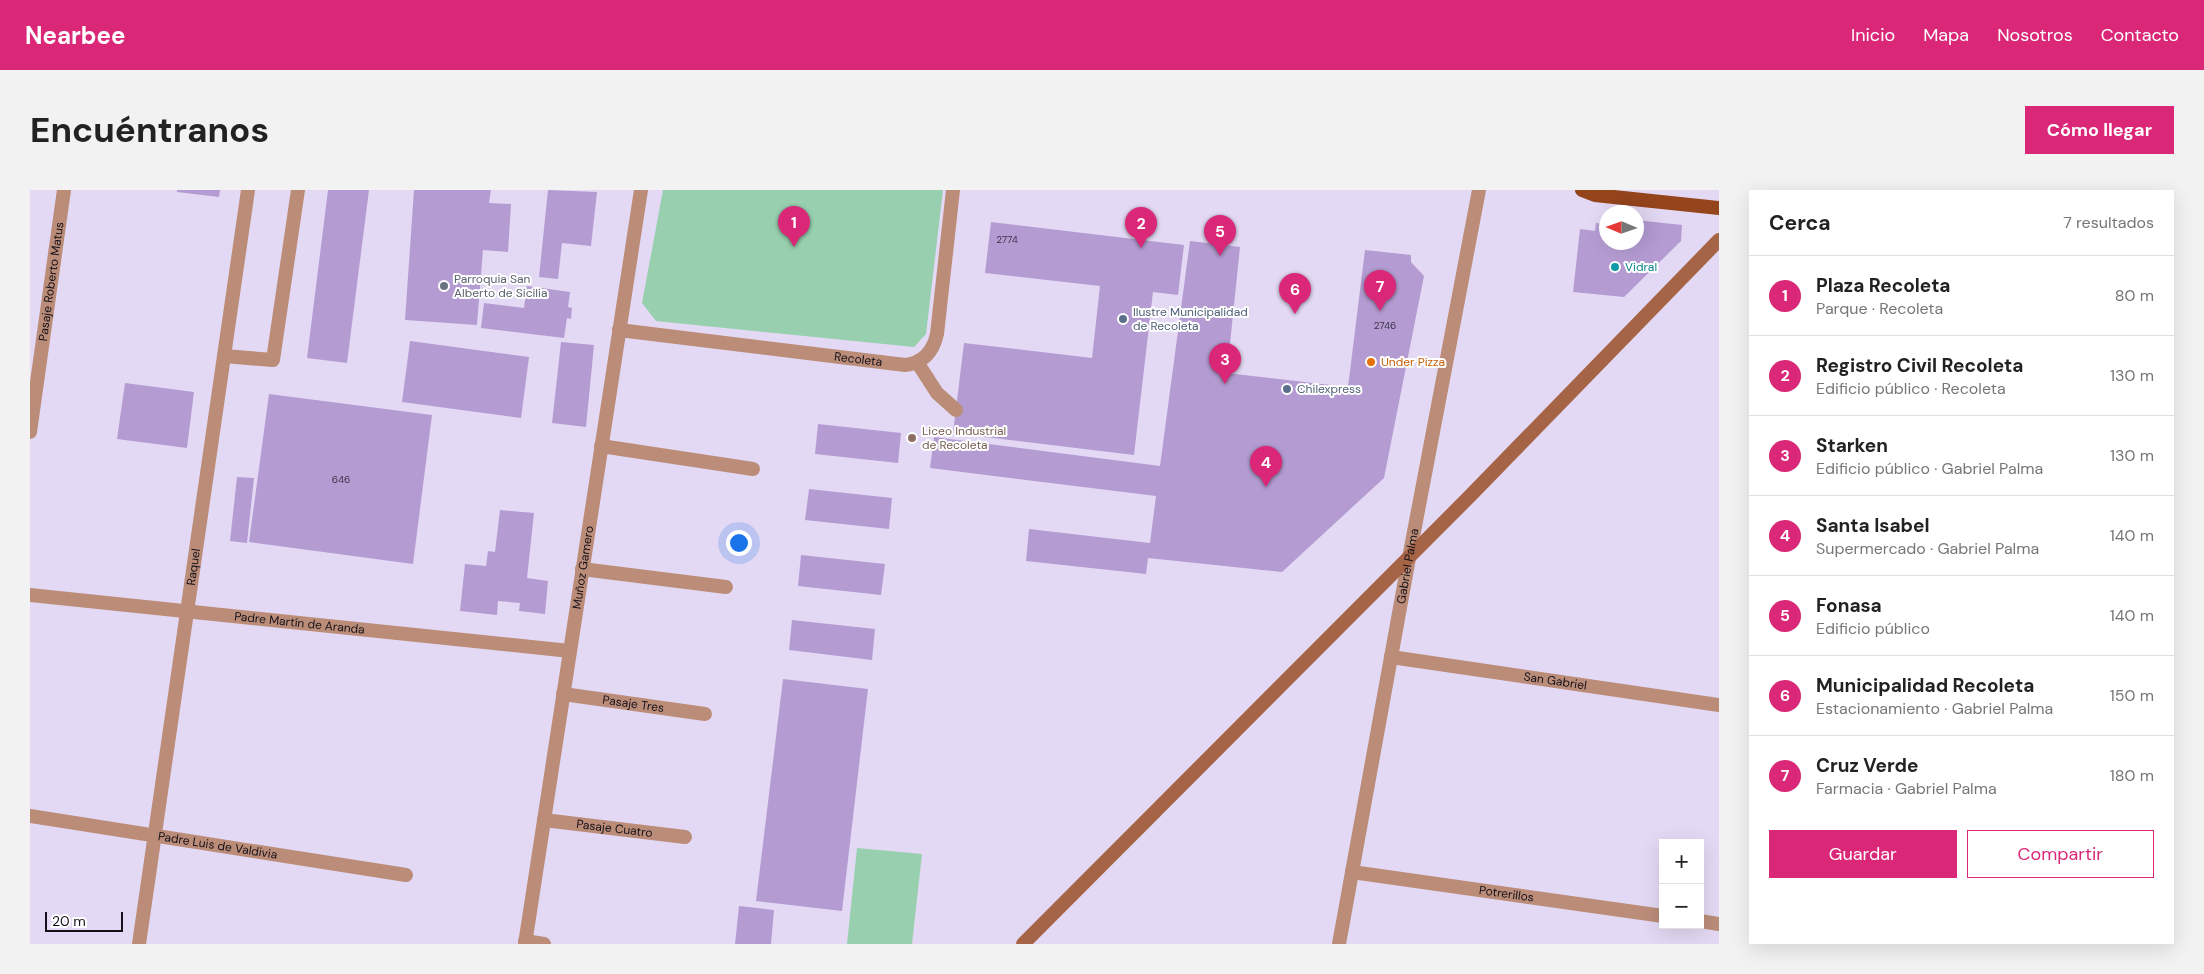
<!DOCTYPE html>
<html lang="es">
<meta charset="utf-8">
<style>
body{margin:0;font-family:"DM Sans",sans-serif;background:#f2f2f2;color:#222}
.controls{position:absolute;right:15px;bottom:15px;display:grid;overflow:hidden;border-radius:0px;box-shadow:0 5px 20px #0002}
.controls button{width:45px;height:45px;display:grid;place-items:center;padding:0;border:0;border-bottom:1px solid #e0e0e0;background:#fff;color:#222;font:25px sans-serif}
.compass{position:absolute;left:1569px;top:15px;width:45px;height:45px;border-radius:50%;background:#fff;box-shadow:0 5px 20px #0002;rotate:272deg}
.scale{position:absolute;left:15px;bottom:12px;width:78px;box-sizing:border-box;padding-left:5px;border:2px solid #141019;border-top:0;font-size:14px;line-height:18px;white-space:nowrap;color:#141019;-webkit-text-stroke:4px #fff;paint-order:stroke}
.you{position:absolute;left:708px;top:352px;width:18px;height:18px;margin:-12px;border:4px solid #fff;border-radius:50%;background:#1a73e8;box-shadow:0 0 0 8px #1a73e833}
.badge{display:grid;place-items:center;width:32px;height:32px;border-radius:50%;background:#db2777;color:#fff;font-size:16px;font-weight:700}
.pin{position:absolute;translate:-50% -41px;filter:drop-shadow(0 1px 2px #0008)}
.pin::after{content:'';position:absolute;top:26px;width:18px;height:15px;background:inherit;clip-path:polygon(0 0,100% 0,50% 100%)}
.list{margin:0;padding:0;list-style:none}
h2{display:flex;justify-content:space-between;align-items:center;height:65px;margin:0;padding:0 20px;font-size:21px}
h2 small{font-size:16px;font-weight:400;color:#767676}
.list li{display:grid;grid-template-columns:32px 1fr auto;gap:15px;align-items:center;box-sizing:border-box;height:80px;padding:0 20px;border-top:1px solid #e0e0e0}
.list b{display:block;font-size:19px;white-space:nowrap}
.list p{margin:0;font-size:16px;white-space:nowrap;color:#767676}
.list em{font-size:16px;font-style:normal;color:#767676}
.actions{display:flex;gap:10px;padding:15px 20px}
.actions a{flex:1;padding:11px 0;border:1px solid #db2777;border-radius:0px;text-align:center;font-size:18px;color:#db2777}
.actions .main{background:#db2777;color:#fff}
.map{position:relative;flex:none;width:1689px;height:754px;overflow:hidden;border-radius:0px}
header{display:flex;align-items:center;gap:30px;box-sizing:border-box;height:70px;padding:0 25px;background:#db2777;color:#fff}
header strong{font-size:24px}
nav{display:flex;gap:28px;margin-inline-start:auto;font-size:18px}
.intro{display:flex;align-items:center;justify-content:space-between;box-sizing:border-box;height:120px;padding:0 30px}
h1{margin:0;font-size:35px}
.button{padding:12px 22px;border-radius:0px;background:#db2777;color:#fff;font-size:18px;font-weight:700}
main{display:flex;gap:30px;padding:0 30px}
aside{flex:1;background:#fff;border-radius:0px;box-shadow:0 5px 20px #0002}
.map>svg:first-child{display:block}
.green{fill:#97cfaf}
.building{fill:#b49cd2}
.lines{fill:none;stroke-linecap:round;stroke-linejoin:round}
.service{stroke:#bb8d79;stroke-width:14}
.minor{stroke:#bb8d79;stroke-width:14}
.tertiary{stroke:#bb8d79;stroke-width:14}
.secondary{stroke:#a66446;stroke-width:14}
.primary{stroke:#95451c;stroke-width:14}
.culture-dot{fill:#0f9aa8;stroke:#fff;stroke-width:2}
.worship-dot{fill:#6b7280;stroke:#fff;stroke-width:2}
.service-dot{fill:#5c6f8a;stroke:#fff;stroke-width:2}
.food-dot{fill:#e8710a;stroke:#fff;stroke-width:2}
.education-dot{fill:#8d6e63;stroke:#fff;stroke-width:2}
.labels{text-anchor:middle;stroke-width:4;stroke-linejoin:round;paint-order:stroke}
.number-label{font-size:10px;fill:#3c3347}
.culture-label{font-size:12px;fill:#0d838f;stroke:#fff;text-anchor:start}
.worship-label{font-size:12px;fill:#5b616d;stroke:#fff;text-anchor:start}
.street-label{font-size:12px;fill:#141019;stroke:#fff}
.service-label{font-size:12px;fill:#4e5e75;stroke:#fff;text-anchor:start}
.food-label{font-size:12px;fill:#c56008;stroke:#fff;text-anchor:start}
.education-label{font-size:12px;fill:#785e54;stroke:#fff;text-anchor:start}
</style>
<header>
<strong>Nearbee</strong>
<nav><a>Inicio</a><a>Mapa</a><a>Nosotros</a><a>Contacto</a></nav>
</header>
<div class="intro"><h1>Encuéntranos</h1><a class="button">Cómo llegar</a></div>
<main>
<div class="map">
<svg width="1689" height="754" viewBox="0 0 1689 754">
<rect width="100%" height="100%" fill="#e4d9f4"/>
<!-- green -->
<g class="green">
<polygon points="633,0 913,0 896,144 884,157 626,131 612,113"/>
<polygon points="827,658 892,664 882,754 817,754"/>
</g>
<!-- building -->
<g class="building">
<polygon points="147,0 190,0 189,7 147,2"/>
<polygon points="298,0 339,0 317,173 277,168"/>
<polygon points="384,0 461,0 459,13 481,14 478,62 453,60 447,135 375,130"/>
<polygon points="518,0 567,2 561,56 532,53 528,89 509,87"/>
<polygon points="1606,30 1652,35 1651,51 1594,107 1543,102 1550,39 1565,41 1566,33 1576,34 1576,52 1606,52"/>
<polygon points="961,32 1154,55 1148,105 1123,102 1104,265 923,243 934,153 1062,168 1070,96 955,83"/>
<polygon points="1160,51 1210,57 1197,183 1318,197 1335,60 1381,65 1381,72 1394,86 1354,288 1252,382 1118,368 1116,384 996,371 999,339 1120,353 1126,306 900,278 904,247 1130,276"/>
<polygon points="497,96 540,102 538,117 542,118 541,129 537,128 534,148 451,138 454,113 494,118"/>
<polygon points="380,151 499,167 491,228 372,212"/>
<polygon points="531,152 564,155 556,237 522,233"/>
<polygon points="95,193 164,202 157,258 87,249"/>
<polygon points="239,204 402,225 383,374 219,352"/>
<polygon points="788,234 871,243 868,273 785,264"/>
<polygon points="207,287 224,288 217,353 200,351"/>
<polygon points="779,299 862,308 859,339 775,330"/>
<polygon points="470,320 504,323 497,388 518,391 515,424 489,421 490,413 468,411 467,425 430,421 435,374 456,376 458,361 465,362"/>
<polygon points="771,365 855,374 851,405 768,396"/>
<polygon points="762,430 845,439 842,470 759,460"/>
<polygon points="753,489 838,499 812,721 726,711"/>
<polygon points="709,716 744,720 741,754 705,754"/>
</g>
<g class="lines">
<!-- service -->
<g class="service">
<polyline points="194,166 243,170 268,0"/>
<polyline points="887,172 907,203 926,220"/>
</g>
<!-- minor -->
<g class="minor">
<path id="s1" d="M589,140l286,35c18,-2 28,-13 32,-31l16,-144"/>
<path id="s2" d="M0,242l34,-242"/>
<polyline points="571,256 723,279"/>
<polyline points="552,379 696,397"/>
<path id="s3" d="M0,405l540,56"/>
<path id="s4" d="M1361,467l328,48"/>
<path id="s5" d="M533,504l142,20"/>
<path id="s6" d="M0,626l376,59"/>
<path id="s7" d="M514,630l141,17"/>
<path id="s8" d="M1322,682l311,44"/>
<polyline points="1670,731 1689,734"/>
<polyline points="495,751 514,754"/>
<path id="s9" d="M109,754l109,-754"/>
<path id="s10" d="M1309,754l70,-386 70,-368"/>
</g>
<!-- tertiary -->
<path class="tertiary" id="s11" d="M495,754l116,-754"/>
<!-- secondary -->
<polyline class="secondary" points="993,754 1439,307 1689,50"/>
<!-- primary -->
<polyline class="primary" points="1552,0 1565,5 1689,18"/>
</g>
<!-- markers -->
<circle class="culture-dot" cx="1585" cy="77" r="5"/>
<circle class="worship-dot" cx="414" cy="96" r="5"/>
<g class="service-dot">
<circle cx="1093" cy="129" r="5"/>
<circle cx="1257" cy="199" r="5"/>
</g>
<circle class="food-dot" cx="1341" cy="172" r="5"/>
<circle class="education-dot" cx="882" cy="248" r="5"/>
<g class="labels">
<!-- number labels -->
<g class="number-label">
<text x="977" y="53">2774</text>
<text x="1355" y="139">2746</text>
<text x="311" y="293">646</text>
</g>
<!-- culture labels -->
<g class="culture-label">
<text x="1595" y="81">Vidral</text>
</g>
<!-- worship labels -->
<g class="worship-label">
<text x="424" y="93">Parroquia San<tspan x="424" dy="14">Alberto de Sicilia</tspan></text>
</g>
<!-- street labels -->
<g class="street-label">
<text dy="4" stroke="none"><textPath href="#s2" startOffset="152">Pasaje Roberto Matus</textPath></text>
<text dy="4" stroke="none"><textPath href="#s1" startOffset="241">Recoleta</textPath></text>
<text dy="4" stroke="none"><textPath href="#s9" startOffset="381">Raquel</textPath></text>
<text dy="4" stroke="none"><textPath href="#s11" startOffset="381">Muñoz Gamero</textPath></text>
<text dy="4" stroke="none"><textPath href="#s10" startOffset="384">Gabriel Palma</textPath></text>
<text dy="4" stroke="none"><textPath href="#s3" startOffset="271">Padre Martín de Aranda</textPath></text>
<text dy="4" stroke="none"><textPath href="#s4" startOffset="166">San Gabriel</textPath></text>
<text dy="4" stroke="none"><textPath href="#s5" startOffset="71">Pasaje Tres</textPath></text>
<text dy="4" stroke="none"><textPath href="#s7" startOffset="71">Pasaje Cuatro</textPath></text>
<text dy="4" stroke="none"><textPath href="#s6" startOffset="190">Padre Luis de Valdivia</textPath></text>
<text dy="4" stroke="none"><textPath href="#s8" startOffset="156">Potrerillos</textPath></text>
</g>
<!-- service labels -->
<g class="service-label">
<text x="1103" y="126">Ilustre Municipalidad<tspan x="1103" dy="14">de Recoleta</tspan></text>
<text x="1267" y="203">Chilexpress</text>
</g>
<!-- food labels -->
<g class="food-label">
<text x="1351" y="176">Under Pizza</text>
</g>
<!-- education labels -->
<g class="education-label">
<text x="892" y="245">Liceo Industrial<tspan x="892" dy="14">de Recoleta</tspan></text>
</g>
</g>
</svg>
<div class="controls">
<button>+</button>
<button>−</button>
</div>
<svg class="compass" viewBox="-18 -18 36 36"><path d="M0-13l5 13h-10z" fill="#e53935"/><path d="M0 13l5-13h-10z" fill="#767676"/></svg>
<div class="scale">20 m</div>
<div class="you"></div>
<div class="pin badge" style="left:764px;top:57px">1</div>
<div class="pin badge" style="left:1111px;top:58px">2</div>
<div class="pin badge" style="left:1195px;top:194px">3</div>
<div class="pin badge" style="left:1236px;top:297px">4</div>
<div class="pin badge" style="left:1190px;top:66px">5</div>
<div class="pin badge" style="left:1265px;top:124px">6</div>
<div class="pin badge" style="left:1350px;top:121px">7</div>
</div>
<aside>
<h2>Cerca<small>7 resultados</small></h2>
<ul class="list">
<li><span class="badge">1</span><div><b>Plaza Recoleta</b><p>Parque · Recoleta</p></div><em>80 m</em></li>
<li><span class="badge">2</span><div><b>Registro Civil Recoleta</b><p>Edificio público · Recoleta</p></div><em>130 m</em></li>
<li><span class="badge">3</span><div><b>Starken</b><p>Edificio público · Gabriel Palma</p></div><em>130 m</em></li>
<li><span class="badge">4</span><div><b>Santa Isabel</b><p>Supermercado · Gabriel Palma</p></div><em>140 m</em></li>
<li><span class="badge">5</span><div><b>Fonasa</b><p>Edificio público</p></div><em>140 m</em></li>
<li><span class="badge">6</span><div><b>Municipalidad Recoleta</b><p>Estacionamiento · Gabriel Palma</p></div><em>150 m</em></li>
<li><span class="badge">7</span><div><b>Cruz Verde</b><p>Farmacia · Gabriel Palma</p></div><em>180 m</em></li>
</ul>
<div class="actions"><a class="main">Guardar</a><a>Compartir</a></div>
</aside>
</main>
